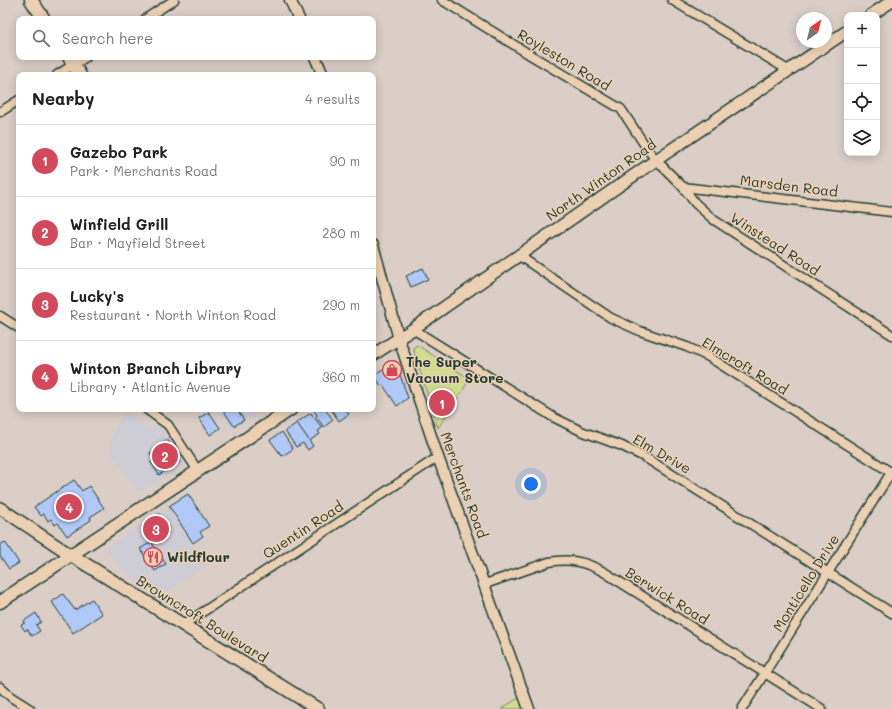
<!DOCTYPE html>
<meta charset="utf-8">
<style>
body{margin:0;font-family:Mali,sans-serif;background:#f2f2f2;color:#202124}
.controls{position:absolute;right:12px;top:12px;display:grid;overflow:hidden;border-radius:8px;box-shadow:0 2px 10px #0003}
.controls button{width:36px;height:36px;display:grid;place-items:center;padding:0;border:0;border-bottom:1px solid #e0e0e0;background:#fff;color:#202124;font:20px sans-serif}
.compass{position:absolute;left:796px;top:12px;width:36px;height:36px;border-radius:50%;background:#fff;box-shadow:0 2px 10px #0003;rotate:35deg}
.you{position:absolute;left:531px;top:484px;width:14px;height:14px;margin:-10px;border:3px solid #fff;border-radius:50%;background:#1a73e8;box-shadow:0 0 0 6px #1a73e833}
.badge{display:grid;place-items:center;width:26px;height:26px;border-radius:50%;background:#d1495b;color:#fff;font-size:13px;font-weight:700}
.pin{position:absolute;translate:-50% -50%;border:2px solid #fff;box-shadow:0 1px 4px #0006}
.list{margin:0;padding:0;list-style:none}
h2{display:flex;justify-content:space-between;align-items:center;height:52px;margin:0;padding:0 16px;font-size:17px}
h2 small{font-size:13px;font-weight:400;color:#757577}
.list li{display:grid;grid-template-columns:26px 1fr auto;gap:12px;align-items:center;box-sizing:border-box;height:72px;padding:0 16px;border-top:1px solid #e0e0e0}
.list b{display:block;font-size:15px;white-space:nowrap}
.list p{margin:0;font-size:13px;white-space:nowrap;color:#757577}
.list em{font-size:13px;font-style:normal;color:#757577}
.icon{flex:none;width:22px;height:22px;fill:none;stroke:currentColor;stroke-width:2;stroke-linecap:round;stroke-linejoin:round}
.map{position:relative;flex:none;width:892px;height:709px;overflow:hidden}
.search{position:absolute;background:#fff;box-shadow:0 2px 10px #0003;left:16px;top:16px;width:360px;height:44px;display:flex;align-items:center;gap:10px;box-sizing:border-box;padding:0 14px;border-radius:8px;color:#757577;font-size:15px}
.panel{position:absolute;background:#fff;box-shadow:0 2px 10px #0003;left:16px;top:72px;width:360px;height:340px;border-radius:8px}
.map>svg:first-child{display:block}
.built{fill:#ceccd5}
.green{fill:#d1dc8f;stroke:#788c62}
.building{fill:#b1c9f7;stroke:#1f3d34}
.lines{fill:none;stroke-linecap:round;stroke-linejoin:round}
.minor-casing{stroke:#1f3d34;stroke-width:11}
.tertiary-casing{stroke:#1f3d34;stroke-width:13}
.secondary-casing{stroke:#1f3d34;stroke-width:14}
.primary-casing{stroke:#1f3d34;stroke-width:15}
.minor{stroke:#ecd0b3;stroke-width:8}
.tertiary{stroke:#ecd0b3;stroke-width:10}
.secondary{stroke:#ecd0b3;stroke-width:11}
.primary{stroke:#ecd0b3;stroke-width:12}
.labels{text-anchor:middle;stroke-width:3;stroke-linejoin:round;paint-order:stroke}
.street-label{font-size:14px;fill:#1f3d34;stroke:#ecd0b3}
.poi-label{font-size:14px;font-weight:bold;fill:#1f3d34;stroke:#ecd0b3;text-anchor:start}
</style>
<div class="map">
<svg width="892" height="709" viewBox="0 0 892 709">
<rect width="100%" height="100%" fill="#dacec7"/>
<filter id="ink" filterUnits="userSpaceOnUse"><feTurbulence type="fractalNoise" baseFrequency=".025" numOctaves="2"/><feDisplacementMap in="SourceGraphic" scale="8" xChannelSelector="R" yChannelSelector="G"/><feConvolveMatrix kernelMatrix="1 2 1 2 8 2 1 2 1" color-interpolation-filters="sRGB"/></filter>
<g filter="url(#ink)">
<!-- built -->
<g class="built">
<polygon points="373,294 379,319 373,336"/>
<polygon points="218,409 263,409 232,430"/>
<polygon points="124,412 149,428 158,425 184,463 181,467 144,490 136,490 111,452 111,438"/>
<polygon points="168,507 205,566 164,594 138,582 120,568 106,548"/>
</g>
<!-- green -->
<g class="green">
<polygon points="417,345 470,379 438,428 413,348"/>
<polygon points="520,697 524,709 501,709"/>
</g>
<!-- building -->
<g class="building">
<polygon points="423,268 428,279 411,287 406,276"/>
<polygon points="393,362 396,363 408,398 397,406 383,385 381,386 374,375"/>
<polygon points="225,409 237,409 244,420 234,426 223,410"/>
<polygon points="313,409 325,409 333,420 324,427 316,417 317,415"/>
<polygon points="331,409 345,409 349,414 339,421"/>
<polygon points="209,412 220,428 210,435 199,418"/>
<polygon points="311,413 322,428 318,431 320,434 309,441 296,423"/>
<polygon points="297,423 313,446 308,450 303,443 296,447 285,431"/>
<polygon points="282,432 293,449 282,456 270,440"/>
<polygon points="167,439 181,461 159,475 151,462 154,459 150,453 161,446 160,444"/>
<polygon points="74,480 82,491 89,486 104,508 90,517 91,520 67,536 58,523 55,525 51,519 48,521 44,514 41,516 34,507"/>
<polygon points="188,494 209,526 200,532 203,536 193,543 169,506"/>
<polygon points="159,514 169,528 166,530 169,533 154,544 142,526"/>
<polygon points="5,542 19,563 9,569 0,556 0,545"/>
<polygon points="151,542 166,564 155,571 140,549"/>
<polygon points="63,594 75,610 92,599 102,614 73,633 52,602"/>
<polygon points="36,613 41,622 36,625 40,631 32,636 27,629 25,631 21,625 25,623 24,621"/>
</g>
<g class="lines">
<!-- minor casing -->
<g class="minor-casing">
<g id="minor">
<polyline points="442,0 532,56 621,109 648,150 656,160 683,187 695,203 714,220 892,335"/>
<polyline points="672,0 788,70"/>
<polyline points="145,19 174,0"/>
<polyline points="57,75 86,57"/>
<polyline points="0,112 19,100"/>
<polyline points="683,187 892,212"/>
<polyline points="518,255 611,318 640,331 687,347 709,357 892,473"/>
<polyline points="0,316 19,328"/>
<polyline points="413,329 553,417 581,431 622,446 646,458 892,613"/>
<polyline points="146,409 168,425 198,471"/>
<path d="M485,584l64,-22c21,-4 37,0 55,10l218,137"/>
<polyline points="183,625 438,457"/>
<polyline points="0,687 11,697 30,709"/>
<polyline points="742,709 892,471"/>
</g>
</g>
<!-- tertiary casing -->
<g class="tertiary-casing">
<g id="tertiary">
<polyline points="290,0 299,19"/>
<polyline points="315,57 323,75"/>
<polyline points="373,245 399,339 438,457 529,709"/>
</g>
</g>
<!-- secondary casing -->
<g class="secondary-casing">
<g id="secondary">
<polyline points="871,15 892,1"/>
<polyline points="373,355 413,329 656,160 847,31"/>
<polyline points="0,508 71,555"/>
</g>
</g>
<!-- primary casing -->
<g class="primary-casing">
<g id="primary">
<polyline points="31,0 44,19"/>
<polyline points="69,57 80,75"/>
<polyline points="71,555 318,709"/>
<polyline points="0,602 291,409"/>
</g>
</g>
<!-- minor -->
<use href="#minor" class="minor"/>
<!-- tertiary -->
<use href="#tertiary" class="tertiary"/>
<!-- secondary -->
<use href="#secondary" class="secondary"/>
<!-- primary -->
<use href="#primary" class="primary"/>
</g>
</g>
<!-- icons -->
<defs>
<g id="shop-ring" transform="scale(1)"><circle r="9.5" fill="#ecd0b3" stroke="#d1495b" stroke-width="1.5"/><path d="M-5-2.5h2.3a2.7 3.5 0 0 1 5.4 0H5L5.5 6h-11ZM-1.5-2.5h3a1.5 2.3 0 0 0-3 0Z" fill="#d1495b"/></g>
<g id="restaurant-ring" transform="scale(1)"><circle r="9.5" fill="#ecd0b3" stroke="#d1495b" stroke-width="1.5"/><path d="M-5-6h1v4h1v-4h1v4h1v-4h1v5L-1.5 .5V6h-2V.5L-5-1ZM5-6V6H3V1.5H1.5Q1.5-4 5-6Z" fill="#d1495b"/></g>
</defs>
<g fill-rule="evenodd">
<use href="#shop-ring" x="392" y="370"/>
<use href="#restaurant-ring" x="153" y="557"/>
</g>
<g class="labels">
<!-- street labels -->
<g class="street-label">
<text transform="translate(564 60) rotate(31)" y="5">Royleston Road</text>
<text transform="translate(601 180) rotate(-35)" y="5">North Winton Road</text>
<text transform="translate(789 186) rotate(7)" y="5">Marsden Road</text>
<text transform="translate(775 244) rotate(33)" y="5">Winstead Road</text>
<text transform="translate(745 366) rotate(31)" y="5">Elmcroft Road</text>
<text transform="translate(662 454) rotate(30)" y="5">Elm Drive</text>
<text transform="translate(464 485) rotate(70)" y="5">Merchants Road</text>
<text transform="translate(303 530) rotate(-33)" y="5">Quentin Road</text>
<text transform="translate(806 583) rotate(-58)" y="5">Monticello Drive</text>
<text transform="translate(667 596) rotate(32)" y="5">Berwick Road</text>
<text transform="translate(202 619) rotate(32)" y="5">Browncroft Boulevard</text>
</g>
<!-- poi labels -->
<g class="poi-label">
<text x="406" y="367">The Super<tspan x="406" dy="16">Vacuum Store</tspan></text>
<text x="167" y="562">Wildflour</text>
</g>
</g>
</svg>
<div class="controls">
<button>+</button>
<button>−</button>
<button><svg class="icon" aria-label="locate" viewBox="0 0 24 24"><circle cx="12" cy="12" r="6"/><path d="M12 2v4M12 18v4M2 12h4M18 12h4"/></svg></button>
<button><svg class="icon" aria-label="layers" viewBox="0 0 24 24"><path d="M12 4l9 5-9 5-9-5zM3 14l9 5 9-5"/></svg></button>
</div>
<svg class="compass" viewBox="-18 -18 36 36"><path d="M0-13l5 13h-10z" fill="#e53935"/><path d="M0 13l5-13h-10z" fill="#757577"/></svg>
<div class="you"></div>
<div class="pin badge" style="left:442px;top:403px">1</div>
<div class="pin badge" style="left:165px;top:456px">2</div>
<div class="pin badge" style="left:156px;top:529px">3</div>
<div class="pin badge" style="left:69px;top:507px">4</div>
<div class="search"><svg class="icon" aria-label="search" viewBox="0 0 24 24"><circle cx="10" cy="10" r="6"/><path d="M15 15l6 6"/></svg>Search here</div>
<section class="panel">
<h2>Nearby<small>4 results</small></h2>
<ul class="list">
<li><span class="badge">1</span><div><b>Gazebo Park</b><p>Park · Merchants Road</p></div><em>90 m</em></li>
<li><span class="badge">2</span><div><b>Winfield Grill</b><p>Bar · Mayfield Street</p></div><em>280 m</em></li>
<li><span class="badge">3</span><div><b>Lucky's</b><p>Restaurant · North Winton Road</p></div><em>290 m</em></li>
<li><span class="badge">4</span><div><b>Winton Branch Library</b><p>Library · Atlantic Avenue</p></div><em>360 m</em></li>
</ul>
</section>
</div>
